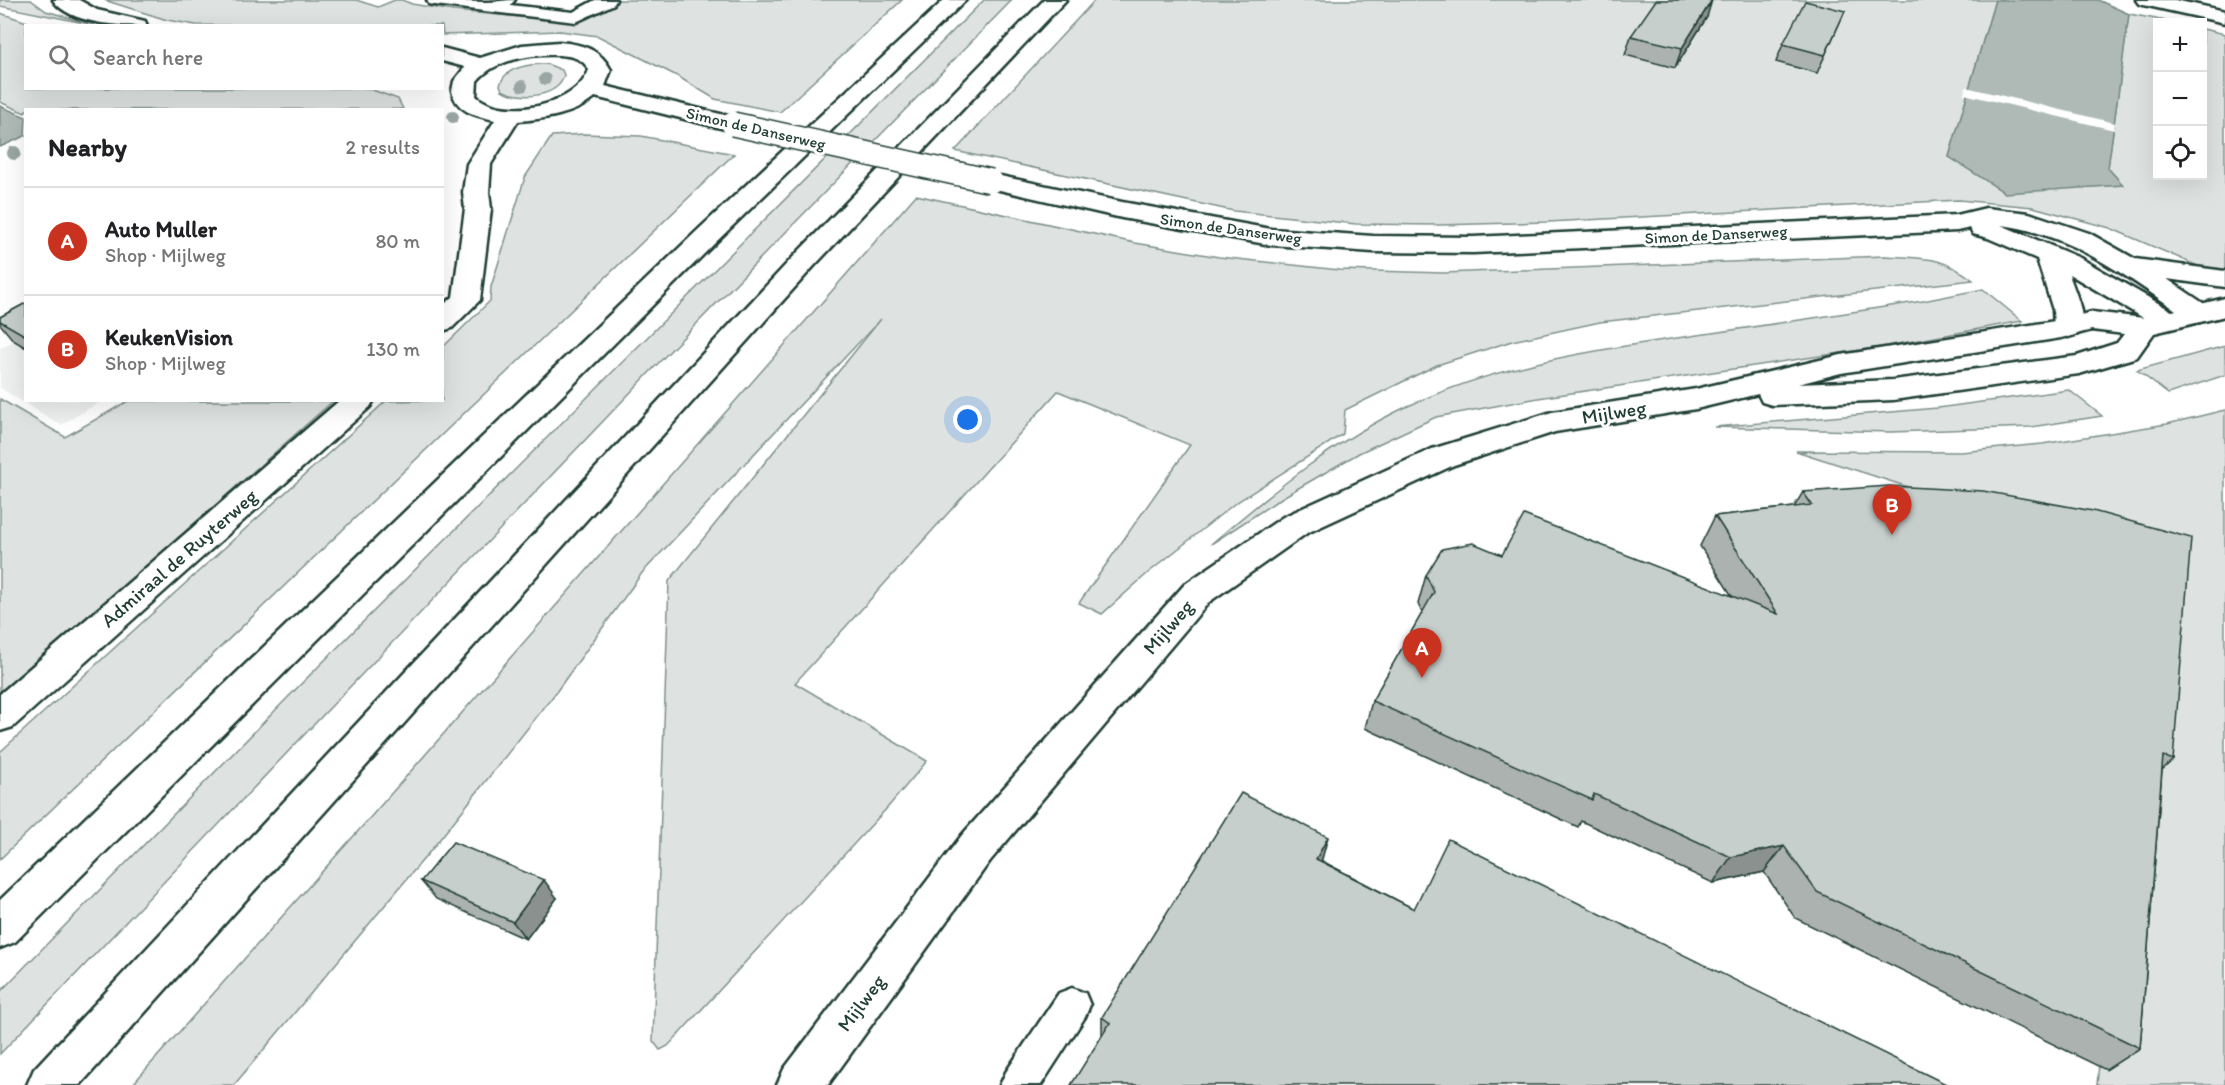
<!DOCTYPE html>
<meta charset="utf-8">
<style>
body{margin:0;font-family:Itim,sans-serif;background:#f6f6f6;color:#202124}
.controls{position:absolute;right:18px;top:18px;display:grid;overflow:hidden;border-radius:0px;box-shadow:0 6px 24px #0002}
.controls button{width:54px;height:54px;display:grid;place-items:center;padding:0;border:0;border-bottom:2px solid #e0e0e0;background:#fff;color:#202124;font:30px sans-serif}
.you{position:absolute;left:968px;top:420px;width:21px;height:21px;margin:-15px;border:4px solid #fff;border-radius:50%;background:#1a73e8;box-shadow:0 0 0 9px #1a73e833}
.badge{display:grid;place-items:center;width:39px;height:39px;border-radius:50%;background:#c8321e;color:#fff;font-size:20px;font-weight:700}
.pin{position:absolute;translate:-50% -50px;filter:drop-shadow(0 2px 3px #0008)}
.pin::after{content:'';position:absolute;top:32px;width:21px;height:18px;background:inherit;clip-path:polygon(0 0,100% 0,50% 100%)}
.list{margin:0;padding:0;list-style:none}
h2{display:flex;justify-content:space-between;align-items:center;height:78px;margin:0;padding:0 24px;font-size:26px}
h2 small{font-size:20px;font-weight:400;color:#757577}
.list li{display:grid;grid-template-columns:39px 1fr auto;gap:18px;align-items:center;box-sizing:border-box;height:108px;padding:0 24px;border-top:2px solid #e0e0e0}
.list b{display:block;font-size:22px;white-space:nowrap}
.list p{margin:0;font-size:20px;white-space:nowrap;color:#757577}
.list em{font-size:20px;font-style:normal;color:#757577}
.icon{flex:none;width:33px;height:33px;fill:none;stroke:currentColor;stroke-width:2;stroke-linecap:round;stroke-linejoin:round}
.map{position:relative;flex:none;width:2225px;height:1085px;overflow:hidden}
.search{position:absolute;background:#fff;box-shadow:0 6px 24px #0002;left:24px;top:24px;width:420px;height:66px;display:flex;align-items:center;gap:15px;box-sizing:border-box;padding:0 21px;border-radius:0px;color:#757577;font-size:22px}
.panel{position:absolute;background:#fff;box-shadow:0 6px 24px #0002;left:24px;top:108px;width:420px;height:294px;border-radius:0px}
.map>svg:first-child{display:block}
.built{fill:#eef1f0}
.green{fill:#dee3e2;stroke:#7e908b;stroke-width:1.5}
.water{fill:#afbab7;stroke:#758883;stroke-width:1.5}
.pier{fill:#fff}
.lines{fill:none;stroke-linecap:round;stroke-linejoin:round}
.service-casing{stroke:#1f3d34;stroke-width:5}
.minor-casing{stroke:#1f3d34;stroke-width:5}
.tertiary-casing{stroke:#1f3d34;stroke-width:5}
.secondary-casing{stroke:#1f3d34;stroke-width:5}
.motorway-casing{stroke:#1f3d34;stroke-width:5}
.service{fill:#fff;fill-rule:evenodd}
.minor{fill:#fff;fill-rule:evenodd}
.tertiary{fill:#fff;fill-rule:evenodd}
.secondary{fill:#fff;fill-rule:evenodd}
.motorway{fill:#fff;fill-rule:evenodd}
.tertiary-bridge-casing{stroke:#1f3d34;stroke-width:26;stroke-linecap:butt}
.tertiary-bridge{stroke:#fff;stroke-width:23}
.tree{fill:#99a6a3}
.wall{fill:#abb2af;stroke:#1f3d34;stroke-width:1.5}
.shaded-wall{fill:#8b918f;stroke:#1f3d34;stroke-width:1.5}
.building{fill:#c7cfcc;stroke:#1f3d34;stroke-width:1.5}
.labels{text-anchor:middle;stroke-width:6;stroke-linejoin:round;paint-order:stroke}
.far-street-label{font-size:16px;fill:#1f3d34;stroke:#fff}
.street-label{font-size:20px;fill:#1f3d34;stroke:#fff}
</style>
<div class="map">
<svg width="2225" height="1085" viewBox="0 0 2225 1085">
<rect width="100%" height="100%" fill="#fff"/>
<filter id="ink" filterUnits="userSpaceOnUse"><feTurbulence type="fractalNoise" baseFrequency=".0167" numOctaves="2"/><feDisplacementMap in="SourceGraphic" scale="12" xChannelSelector="R" yChannelSelector="G"/><feConvolveMatrix kernelMatrix="1 2 1 2 8 2 1 2 1" color-interpolation-filters="sRGB"/></filter>
<g filter="url(#ink)">
<!-- built -->
<polygon class="built" points="25,335 26,400 102,401 61,425 0,388 0,348"/>
<!-- green -->
<g class="green">
<polygon points="0,0 31,0 46,11 94,25 0,6"/>
<polygon points="104,0 356,0 378,7 395,0 402,0 412,4 453,11 579,22 618,0 902,0 780,112 715,99 677,76 598,36 560,31 443,35 442,26 196,25 167,20"/>
<polygon points="984,0 1012,0 669,352 0,1054 0,992 299,686"/>
<polygon points="1095,0 1995,0 1949,157 2123,185 2108,168 2129,14 2172,22 2158,22 2158,176 2202,176 2203,29 2225,34 2225,275 2221,276 2110,228 2033,207 1959,200 1548,222 1438,225 1356,224 1234,211 955,151"/>
<polygon points="0,13 36,25 26,26 26,88 367,88 398,99 403,109 26,110 25,113 0,102"/>
<path d="M547,64l15,6 2,5c-5,23 -45,25 -62,15l-2,-5c5,-19 31,-21 47,-21z"/>
<polygon points="584,134 641,136 734,154 0,859 0,752 386,401 442,400 443,347 490,301 491,287 525,177 552,136"/>
<path d="M916,195l219,48 84,14 120,13 104,3 442,-17c40,3 55,-1 88,24l-373,42 -88,19 -75,24 -92,45 -2,24 -109,70 -86,69 -46,41 -23,-11 111,-158 -132,-54 -263,292 132,78 -39,46 -220,239 -8,4 -7,-9 16,-460 212,-262 -239,254 -88,122 -122,154 -198,236h-102l236,-265z"/>
<path d="M1983,289l39,32 -141,26 -343,51 -102,19 -77,36 -76,44 -72,47c61,-52 124,-104 197,-138 95,-44 200,-58 304,-73 70,-10 141,-21 211,-32z"/>
<polygon points="2225,346 2225,375 2168,394 2137,370"/>
<polygon points="2069,390 2102,416 2031,427 1891,432 1714,427 1938,408"/>
<polygon points="0,399 65,437 128,401 333,401 0,695"/>
<polygon points="2225,410 2225,1085 2097,1085 2124,796 2005,518 1796,451 1961,452 2042,444 2167,424"/>
</g>
<!-- water -->
<g class="water">
<polygon points="1995,0 2098,0 2129,14 2108,168 2123,185 2005,193 1949,157"/>
<polygon points="0,106 26,117 25,136 0,147"/>
</g>
<!-- pier -->
<polygon class="pier" points="1966,87 2115,123 2114,130 1964,94"/>
<g class="lines">
<!-- service casing -->
<g class="service-casing">
<g id="service">
<path d="M427,0c19,0 40,2 59,2 9,0 20,-2 29,-2l-5,5 63,7 22,-12h21l-2,4 -38,18 -141,-17 -6,-1z"/>
<polygon points="1072,988 1085,993 1090,1005 1085,1017 1041,1085 1000,1085 1006,1072 1059,993"/>
</g>
</g>
<!-- minor casing -->
<g class="minor-casing">
<polygon id="minor" points="2136,0 2175,0 2225,11 2225,23 2139,4"/>
</g>
<!-- tertiary casing -->
<g class="tertiary-casing">
<g id="tertiary">
<path d="M53,0h26l18,10 48,11 2,5c-26,0 -78,-2 -94,-26z"/>
<path d="M559,42c23,2 41,7 52,28l-6,16 136,33 4,5 -4,5 -8,2 -138,-34c-19,18 -52,22 -77,24l-27,43 -2,28 2,17 -11,91 -28,28 -10,3v-25l11,-9 12,-88 -2,-17 4,-28 28,-44c-18,-4 -39,-8 -43,-29l2,-10 11,-14 -23,-6v-13l38,10 42,-13zM559,55c13,1 24,3 30,15 -13,36 -85,51 -113,26l1,-15c18,-22 55,-27 82,-26z"/>
<path d="M991,174l131,28 149,27 102,7 100,1 484,-22 29,-7 43,5 60,20 46,26 90,12v16l-58,-8 42,28 4,6 -4,6 -10,3 -10,-3c-59,-40 -116,-85 -188,-94l79,33 97,56 4,6 -4,6 -10,3 -10,-3 -88,-52c5,17 20,44 9,60l-10,3 -10,-3 -4,-6 -1,-18 -16,-51 -49,-21 -15,-4 -3,-6 -13,3 -484,22 -100,-1 -102,-7 -149,-27 -140,-32 -3,-5 3,-5z"/>
<polygon points="340,400 374,400 370,407 13,727 0,731 0,694"/>
</g>
</g>
<!-- secondary casing -->
<g class="secondary-casing">
<path id="secondary" d="M2225,298v18l-71,17 -17,24 -58,17 -186,26 -121,5 -10,-3 -4,-8 -62,15 -141,23 -101,33 -147,68 -98,69 -219,259 -162,224h-51l7,-16 178,-234 223,-251 98,-67 149,-68 120,-37 144,-23 145,-34 220,-35 31,-8 52,6zM2092,330l32,4 -7,9 -40,13 -184,24 -95,4 43,-11 220,-35z"/>
</g>
<!-- motorway casing -->
<g class="motorway-casing">
<g id="motorway">
<polygon points="944,0 966,0 717,241 15,942 0,948 0,900 699,229"/>
<polygon points="1044,0 1066,0 814,266 80,1085 27,1085 34,1069 796,254"/>
</g>
</g>
<!-- service -->
<use href="#service" class="service"/>
<!-- minor -->
<use href="#minor" class="minor"/>
<!-- tertiary -->
<use href="#tertiary" class="tertiary"/>
<!-- secondary -->
<use href="#secondary" class="secondary"/>
<!-- motorway -->
<use href="#motorway" class="motorway"/>
<!-- tertiary-bridge casing -->
<g class="tertiary-bridge-casing">
<polyline id="tertiary-bridge" points="733,124 991,181"/>
</g>
<!-- tertiary-bridge -->
<use href="#tertiary-bridge" class="tertiary-bridge"/>
</g>
<!-- trees -->
<g class="tree">
<circle cx="545" cy="79" r="6"/>
<circle cx="522" cy="86" r="6"/>
<circle cx="453" cy="117" r="6"/>
<circle cx="14" cy="153" r="7"/>
</g>
<!-- wall -->
<g class="wall">
<polygon points="1845,11 1817,73 1776,62 1783,44"/>
<polygon points="1707,17 1675,68 1625,55 1631,36"/>
<polygon points="26,303 26,348 13,340 0,324 0,317"/>
<polygon points="1803,492 2173,760 2162,770 2140,1048 2106,1070 1795,918 1764,872 1713,883 1581,821 1578,827 1365,728 1372,701 1422,613 1418,604 1426,575 1502,555 1732,596 1700,546 1715,516 1794,507"/>
<polygon points="1322,861 1414,909 1948,1085 1102,1035 1102,1017"/>
<polygon points="421,881 557,898 526,939 436,899"/>
</g>
<!-- shaded-wall -->
<g class="shaded-wall">
<polygon points="1712,0 1707,17 1675,68 1682,48"/>
<polygon points="1328,837 1321,863 1316,859"/>
<polygon points="1784,846 1764,872 1713,883 1731,857"/>
<polygon points="544,880 557,898 526,939 513,922"/>
</g>
<!-- building -->
<g class="building">
<polygon points="1656,0 1712,0 1682,48 1631,36"/>
<polygon points="1805,1 1845,11 1825,55 1783,44"/>
<polygon points="26,303 26,336 0,321 0,317"/>
<polygon points="1889,486 1983,491 2093,511 2191,538 2173,760 2163,756 2140,1048 1817,892 1784,846 1731,857 1594,794 1592,800 1372,701 1434,592 1426,575 1442,549 1473,543 1502,555 1524,515 1778,614 1715,516 1812,505 1803,492"/>
<polygon points="1241,793 1328,837 1316,859 1414,909 1448,839 1948,1085 1071,1085 1110,1023 1102,1017"/>
<polygon points="453,842 544,880 513,922 421,881"/>
</g>
</g>
<g class="labels">
<!-- far-street labels -->
<g class="far-street-label">
<text transform="translate(756 128) rotate(13)" y="6">Simon de Danserweg</text>
<text transform="translate(1231 228) rotate(8)" y="6">Simon de Danserweg</text>
<text transform="translate(1716 234) rotate(-3)" y="6">Simon de Danserweg</text>
</g>
<!-- street labels -->
<g class="street-label">
<text transform="translate(1614 412) rotate(-9)" y="7">Mijlweg</text>
<text transform="translate(179 558) rotate(-41)" y="7">Admiraal de Ruyterweg</text>
<text transform="translate(1168 627) rotate(-49)" y="7">Mijlweg</text>
<text transform="translate(861 1003) rotate(-53)" y="7">Mijlweg</text>
</g>
</g>
</svg>
<div class="controls">
<button>+</button>
<button>−</button>
<button><svg class="icon" aria-label="locate" viewBox="0 0 24 24"><circle cx="12" cy="12" r="6"/><path d="M12 2v4M12 18v4M2 12h4M18 12h4"/></svg></button>
</div>
<div class="you"></div>
<div class="pin badge" style="left:1422px;top:678px">A</div>
<div class="pin badge" style="left:1892px;top:535px">B</div>
<div class="search"><svg class="icon" aria-label="search" viewBox="0 0 24 24"><circle cx="10" cy="10" r="6"/><path d="M15 15l6 6"/></svg>Search here</div>
<section class="panel">
<h2>Nearby<small>2 results</small></h2>
<ul class="list">
<li><span class="badge">A</span><div><b>Auto Muller</b><p>Shop · Mijlweg</p></div><em>80 m</em></li>
<li><span class="badge">B</span><div><b>KeukenVision</b><p>Shop · Mijlweg</p></div><em>130 m</em></li>
</ul>
</section>
</div>
